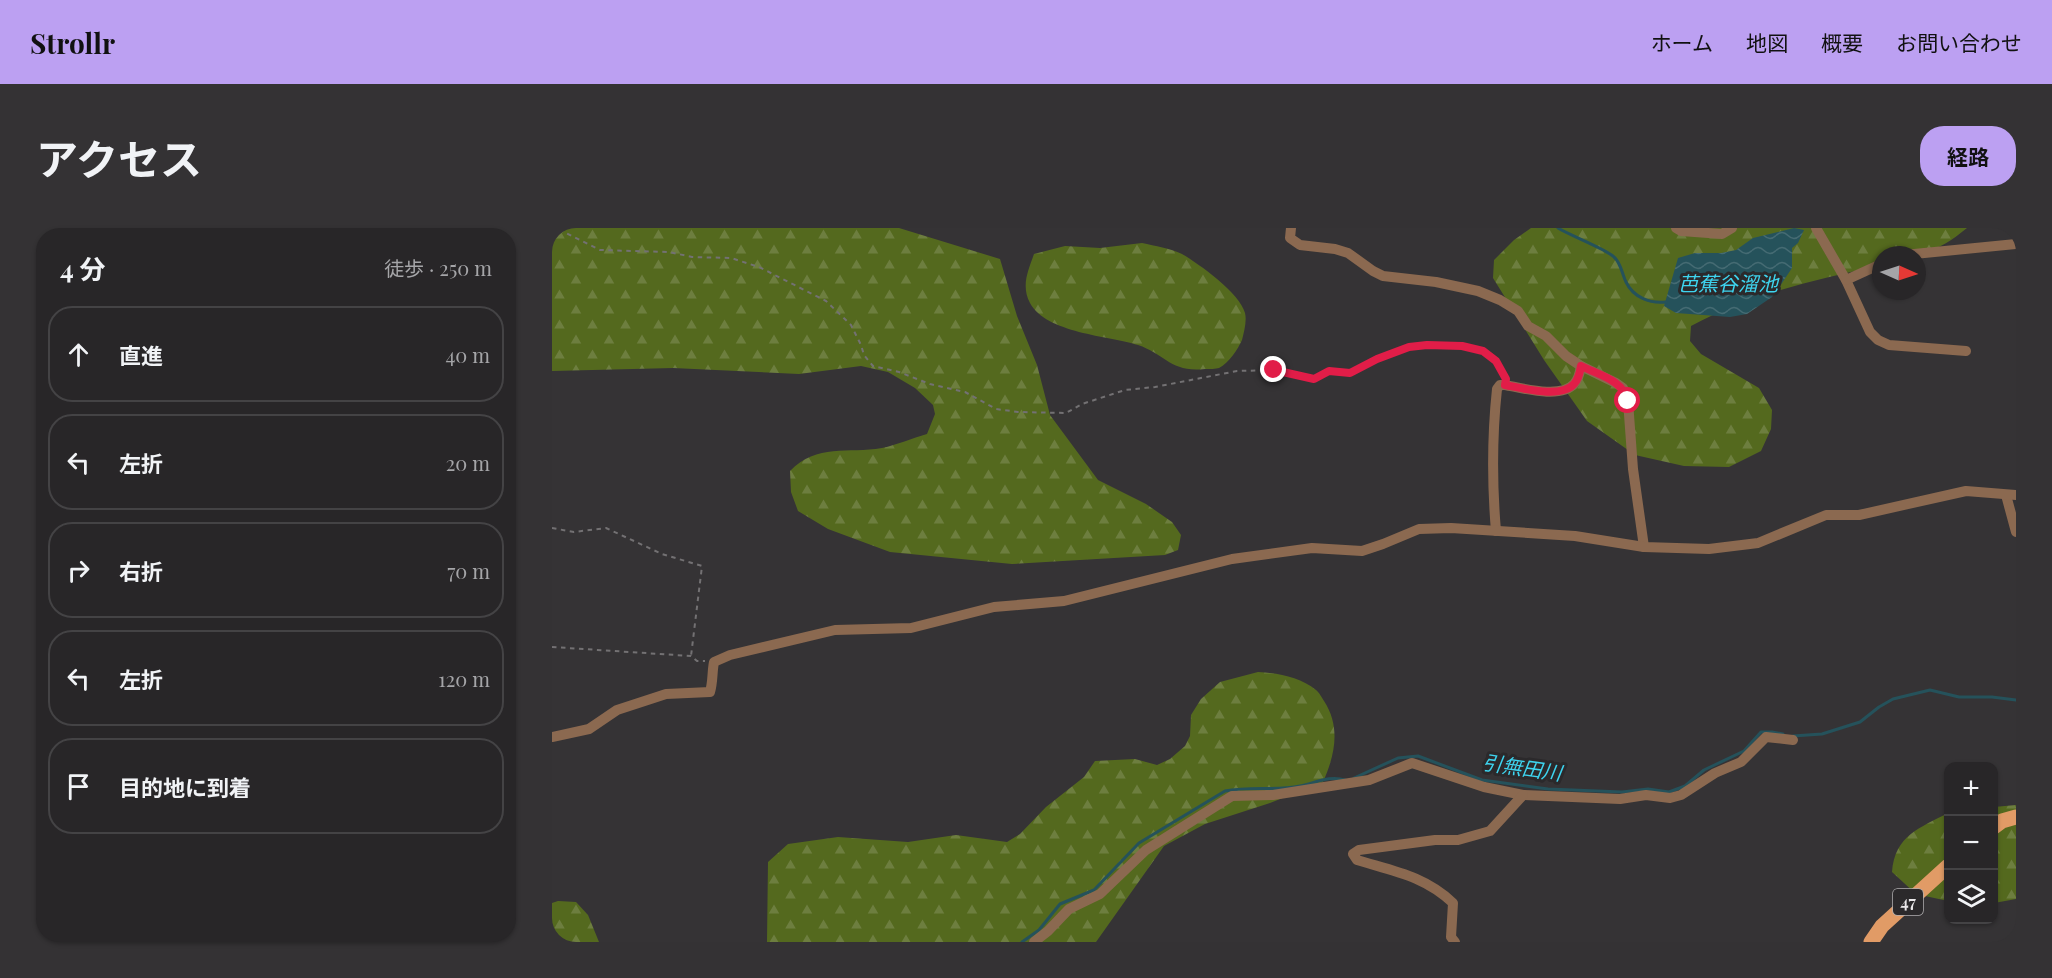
<!DOCTYPE html>
<html lang="ja">
<meta charset="utf-8">
<style>
body{margin:0;font-family:"Playfair Display","Noto Sans JP",serif;background:#343234;color:#f1f3f6}
.controls{position:absolute;right:18px;bottom:18px;display:grid;overflow:hidden;border-radius:12px;box-shadow:0 2px 4px #0004}
.controls button{width:54px;height:54px;display:grid;place-items:center;padding:0;border:0;border-bottom:2px solid #444345;background:#282628;color:#f1f3f6;font:30px sans-serif}
.compass{position:absolute;left:1320px;top:18px;width:54px;height:54px;border-radius:50%;background:#282628;box-shadow:0 2px 4px #0004;rotate:93deg}
.stop{position:absolute;width:18px;height:18px;margin:-14px;border:4px solid #e11d48;border-radius:50%;background:#fff}
.stop.end{background:#e11d48;border-color:#fff;box-shadow:0 2px 6px #0008}
.list{margin:0;padding:0;list-style:none}
h2{display:flex;justify-content:space-between;align-items:center;height:78px;margin:0;padding:0 24px;font-size:26px}
h2 small{font-size:20px;font-weight:400;color:#a5a5a8}
.list li{display:grid;grid-template-columns:39px 1fr auto;gap:18px;align-items:center;box-sizing:border-box;height:96px;margin:0 12px 12px;padding:0 12px;border:2px solid #444345;border-radius:24px}
.list b{display:block;font-size:22px;white-space:nowrap}
.list em{font-size:20px;font-style:normal;color:#a5a5a8}
.icon{flex:none;width:33px;height:33px;fill:none;stroke:currentColor;stroke-width:2;stroke-linecap:round;stroke-linejoin:round}
.map{position:relative;flex:none;width:1464px;height:714px;overflow:hidden;border-radius:24px}
header{display:flex;align-items:center;gap:36px;box-sizing:border-box;height:84px;padding:0 30px;background:#bca0f2;color:#111}
header strong{font-size:28px}
nav{display:flex;gap:33px;margin-inline-start:auto;font-size:21px}
.intro{display:flex;align-items:center;justify-content:space-between;box-sizing:border-box;height:144px;padding:0 36px}
h1{margin:0;font-size:42px}
.button{padding:15px 27px;border-radius:24px;background:#bca0f2;color:#111;font-size:21px;font-weight:700}
main{display:flex;gap:36px;padding:0 36px}
aside{flex:1;background:#282628;border-radius:24px;box-shadow:0 2px 4px #0004}
.map>svg:first-child{display:block}
.forest{fill:url(#forest-firs)}
.water{fill:url(#water-waves)}
.lines{fill:none;stroke-linecap:round;stroke-linejoin:round}
.stream{stroke:#25525b;stroke-width:3}
.path{stroke:#737173;stroke-width:2;stroke-dasharray:4.5 4.5;stroke-linecap:butt}
.minor{stroke:#8b6950;stroke-width:10}
.primary{stroke:#e19b66;stroke-width:15}
.route{stroke:#e11d48;stroke-width:8}
.labels{text-anchor:middle;stroke-width:6;stroke-linejoin:round;paint-order:stroke}
.shield{fill:#2b292b;stroke:#b1afb1;stroke-width:1.5}
.shield-label{font-size:16px;font-weight:bold;fill:#eae8ea}
.water-label{font-size:20px;font-style:italic;fill:#3ed4ef;stroke:#2b292b}
</style>
<header>
<strong>Strollr</strong>
<nav><a>ホーム</a><a>地図</a><a>概要</a><a>お問い合わせ</a></nav>
</header>
<div class="intro"><h1>アクセス</h1><a class="button">経路</a></div>
<main>
<aside>
<h2>4 分<small>徒歩 · 250 m</small></h2>
<ul class="list">
<li><svg class="icon" aria-label="ahead" viewBox="0 0 24 24"><path d="M12 20V5M6 11l6-6 6 6"/></svg><div><b>直進</b></div><em>40 m</em></li>
<li><svg class="icon" aria-label="left" viewBox="0 0 24 24"><path d="M17 20v-9H6M10 6l-5 5 5 5"/></svg><div><b>左折</b></div><em>20 m</em></li>
<li><svg class="icon" aria-label="right" viewBox="0 0 24 24"><path d="M7 20v-9h11M14 6l5 5-5 5"/></svg><div><b>右折</b></div><em>70 m</em></li>
<li><svg class="icon" aria-label="left" viewBox="0 0 24 24"><path d="M17 20v-9H6M10 6l-5 5 5 5"/></svg><div><b>左折</b></div><em>120 m</em></li>
<li><svg class="icon" aria-label="arrive" viewBox="0 0 24 24"><path d="M6 21V4h12l-3 4 3 4H6"/></svg><div><b>目的地に到着</b></div></li>
</ul>
</aside>
<div class="map">
<svg width="1464" height="714" viewBox="0 0 1464 714">
<defs>
<pattern id="forest-firs" width="22" height="20" patternUnits="userSpaceOnUse" patternTransform="scale(1.5)"><rect width="22" height="20" fill="#54691e"/><path d="M5 1l3.5 6h-7zM16 11l3.5 6h-7z" fill="#6d7e3f"/></pattern>
<pattern id="water-waves" width="16" height="10" patternUnits="userSpaceOnUse" patternTransform="scale(1.5)"><rect width="16" height="10" fill="#25525b"/><path d="M0 5q4-4 8 0t8 0" fill="none" stroke="#456b73"/></pattern>
</defs>
<rect width="100%" height="100%" fill="#353335"/>
<!-- forest -->
<g class="forest">
<path d="M0,0h347l101,31 17,57 20,49 13,50 48,65 48,24 26,18 9,13 -3,15 -13,5 -153,9 -122,-12 -62,-23 -30,-18 -7,-19 -1,-21c27,-28 58,-17 92,-23 15,-3 30,-10 45,-14l8,-20 -2,-9 -18,-17 -27,-16 -27,-6 -62,8 -126,-6 -121,3z"/>
<path d="M979,0h436c-32,26 -45,27 -86,27v10c-65,15 -131,29 -190,61l-1,15 11,13 58,34 13,22 -1,19 -10,22 -32,16 -45,-1 -49,-11 -48,-34 -43,-61 -51,-82 1,-18 20,-20z"/>
<path d="M590,15c13,3 28,5 40,11 17,10 58,39 63,59 2,8 -1,19 -3,27 -4,9 -13,23 -23,28 -3,1 -10,1 -14,1 -34,4 -40,-15 -67,-24 -29,-9 -92,-12 -108,-42 -9,-17 -2,-32 4,-49l31,-8 35,2z"/>
<path d="M706,444c19,1 42,5 58,18 3,2 6,8 8,11 17,26 11,54 -1,81l-53,21 -65,21 -41,22 -68,96h-329l1,-80 20,-18 50,-7 70,5 48,-7 51,7 13,-8 26,-27 38,-30 11,-16 40,-2 22,6 13,-6 15,-13 5,-10 1,-21 10,-16 19,-17z"/>
<polygon points="1464,577 1464,671 1442,675 1442,579"/>
<path d="M1396,585v88l-32,-7 -24,-22c3,-37 28,-44 56,-59z"/>
<polygon points="6,673 24,674 36,687 47,714 0,714 0,675"/>
</g>
<!-- water -->
<polygon class="water" points="1242,0 1252,2 1246,15 1240,20 1240,40 1230,55 1220,69 1195,86 1178,89 1124,85 1112,78 1126,30 1143,25 1169,25 1184,22 1201,10"/>
<g class="lines">
<!-- stream -->
<g class="stream">
<path d="M1006,0c13,8 48,21 56,29 7,6 8,17 12,25 7,15 24,22 40,20"/>
<polyline points="1241,508 1270,506 1308,494 1327,479 1341,471 1378,462 1407,469 1440,469 1464,472"/>
<polyline points="802,550 846,530 866,528 930,552 996,561 1070,564 1096,561 1117,564 1133,558 1152,542 1192,523 1209,504 1220,504 1231,506"/>
<path d="M470,714l17,-12 21,-26 34,-14 45,-47 86,-52c25,-5 50,0 75,-5 16,-3 29,-11 45,-6"/>
</g>
<!-- path -->
<g class="path">
<polyline points="0,8 8,2 48,22 117,24 140,29 179,30 207,39 274,73 299,97 309,117 312,127 321,138 347,144 378,156 413,164 444,181 466,184 514,185 530,176 573,162 603,159 685,143 722,142 762,151 777,143 798,145 825,131 857,119 875,117 910,118 931,123 944,133 951,146"/>
<polyline points="0,300 22,304 54,300 110,326 150,338 139,428"/>
<polyline points="0,419 139,428 145,433 153,433"/>
</g>
<!-- minor -->
<g class="minor">
<polyline points="739,0 738,10 748,17 783,21 796,25 821,43 831,48 884,54 926,63 948,72 966,83 976,98 994,108 1014,128 1029,138 1064,155 1071,160 1076,173 1081,241 1092,319"/>
<polyline points="1124,0 1129,3 1170,6 1180,0"/>
<polyline points="1264,0 1294,52 1318,104 1326,112 1337,117 1414,123"/>
<polyline points="1352,27 1464,16"/>
<polyline points="1294,52 1329,36"/>
<polyline points="1454,267 1464,304"/>
<path d="M944,303c-4,-47 -4,-95 1,-142l3,-4h5c17,3 56,14 69,-1 5,-5 6,-12 7,-18"/>
<path d="M0,509l37,-8 28,-19 49,-16 44,-2c3,-10 2,-20 4,-30l16,-7 105,-25 76,-2 83,-21 70,-6 168,-42 80,-11 50,3 21,-7 36,-15 32,-1 124,8 69,11 65,2 49,-6 68,-28h33l107,-24 50,4"/>
<polyline points="482,714 496,703 517,681 548,666 594,622 680,568 721,567 817,552 860,535 932,559 971,567 1068,571 1094,567 1118,570 1129,567 1163,545 1189,534 1214,509 1241,512"/>
<path d="M903,714l-4,-5 2,-34c-28,-27 -60,-32 -96,-43l-4,-6 6,-4 76,-10h23l32,-9 33,-36"/>
</g>
<!-- primary -->
<g class="primary">
<polyline points="1442,599 1450,593 1464,589"/>
<polyline points="1319,714 1330,698 1396,638"/>
</g>
</g>
<g class="lines">
<!-- route -->
<path class="route" d="M722,142l40,9 15,-8 21,2 27,-14 32,-12 18,-2 35,1 21,5 13,10 10,18 -1,6c17,3 56,14 69,-1 5,-5 6,-12 7,-18 18,9 42,14 47,35"/>
</g>
<g class="labels">
<!-- shield labels -->
<rect class="shield" x="1341" y="661" width="30" height="26" rx="4.5"/>
<g class="shield-label">
<text x="1356" y="680">47</text>
</g>
<!-- water labels -->
<g class="water-label">
<text x="1176" y="63">芭蕉谷溜池</text>
<text transform="translate(970 540) rotate(8)" y="7">引無田川</text>
</g>
</g>
</svg>
<div class="controls">
<button>+</button>
<button>−</button>
<button><svg class="icon" aria-label="layers" viewBox="0 0 24 24"><path d="M12 4l9 5-9 5-9-5zM3 14l9 5 9-5"/></svg></button>
</div>
<svg class="compass" viewBox="-18 -18 36 36"><path d="M0-13l5 13h-10z" fill="#e53935"/><path d="M0 13l5-13h-10z" fill="#a5a5a8"/></svg>
<div class="stop" style="left:1076px;top:173px"></div>
<div class="stop end" style="left:722px;top:142px"></div>
</div>
</main>
